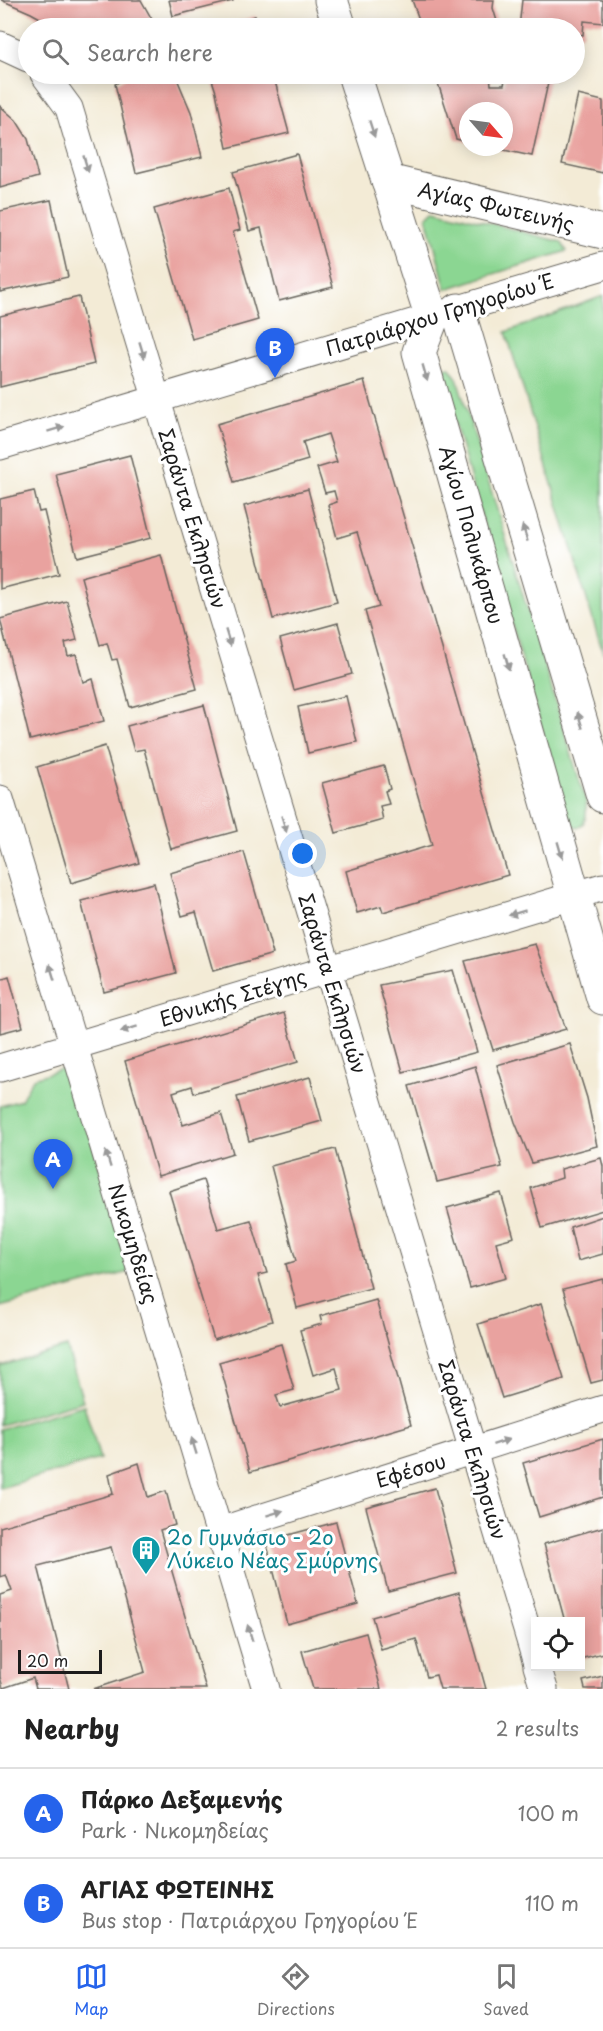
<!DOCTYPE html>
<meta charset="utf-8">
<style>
body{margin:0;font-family:"Playpen Sans",sans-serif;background:#f2f2f2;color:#222}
.controls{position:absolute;right:18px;bottom:18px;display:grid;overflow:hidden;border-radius:0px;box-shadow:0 3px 15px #0003}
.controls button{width:54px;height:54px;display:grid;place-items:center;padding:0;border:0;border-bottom:2px solid #e0e0e0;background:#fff;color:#222;font:30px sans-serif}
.compass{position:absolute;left:459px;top:102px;width:54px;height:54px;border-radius:50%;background:#fff;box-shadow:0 3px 15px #0003;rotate:118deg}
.scale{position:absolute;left:18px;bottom:15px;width:84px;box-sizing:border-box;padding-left:6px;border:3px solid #1c1c1c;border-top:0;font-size:16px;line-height:21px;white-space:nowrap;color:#1c1c1c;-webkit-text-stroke:4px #fff;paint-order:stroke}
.you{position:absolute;left:303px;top:854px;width:21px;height:21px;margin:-15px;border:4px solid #fff;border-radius:50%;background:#1a73e8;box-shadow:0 0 0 9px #1a73e833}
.badge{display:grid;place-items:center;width:39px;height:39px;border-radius:50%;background:#2563eb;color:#fff;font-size:20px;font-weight:700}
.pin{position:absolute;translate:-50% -50px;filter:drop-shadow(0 2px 3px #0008)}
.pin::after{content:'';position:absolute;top:32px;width:21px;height:18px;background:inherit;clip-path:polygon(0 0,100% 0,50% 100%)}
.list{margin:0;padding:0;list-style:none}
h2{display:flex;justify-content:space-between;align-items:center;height:78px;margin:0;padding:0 24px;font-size:26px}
h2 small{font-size:20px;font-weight:400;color:#767676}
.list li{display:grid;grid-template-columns:39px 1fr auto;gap:18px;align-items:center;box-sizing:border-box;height:90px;padding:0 24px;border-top:2px solid #e0e0e0}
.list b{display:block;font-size:22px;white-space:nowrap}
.list p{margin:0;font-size:20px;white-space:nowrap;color:#767676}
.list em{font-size:20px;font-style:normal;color:#767676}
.icon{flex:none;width:33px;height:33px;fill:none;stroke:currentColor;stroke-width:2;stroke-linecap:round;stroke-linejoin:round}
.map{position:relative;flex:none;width:603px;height:1689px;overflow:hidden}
.search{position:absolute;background:#fff;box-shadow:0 3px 15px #0003;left:18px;right:18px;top:18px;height:66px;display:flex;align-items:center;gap:15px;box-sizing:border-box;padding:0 21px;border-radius:33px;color:#767676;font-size:22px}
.sheet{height:258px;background:#fff}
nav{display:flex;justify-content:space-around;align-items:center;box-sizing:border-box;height:84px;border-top:2px solid #e0e0e0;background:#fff;font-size:16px;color:#767676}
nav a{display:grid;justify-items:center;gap:3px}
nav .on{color:#2563eb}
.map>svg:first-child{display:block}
.green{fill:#8bd692;stroke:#547957;stroke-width:1.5}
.building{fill:#e9a29f}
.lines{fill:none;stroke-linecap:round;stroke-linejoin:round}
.street-casing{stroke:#67645d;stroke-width:29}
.secondary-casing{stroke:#67645d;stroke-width:35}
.street{stroke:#fff;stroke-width:27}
.secondary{stroke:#fff;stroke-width:33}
.oneway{fill:#999}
.labels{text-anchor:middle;stroke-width:6;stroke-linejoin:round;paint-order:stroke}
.street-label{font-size:20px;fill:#1c1c1c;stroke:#fff}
.culture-label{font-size:20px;fill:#0d838f;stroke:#fff;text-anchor:start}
</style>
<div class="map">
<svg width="603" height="1689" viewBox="0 0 603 1689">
<rect width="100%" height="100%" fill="#fff"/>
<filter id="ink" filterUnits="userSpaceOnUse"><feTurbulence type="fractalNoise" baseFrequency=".0167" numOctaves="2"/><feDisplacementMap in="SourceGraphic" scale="12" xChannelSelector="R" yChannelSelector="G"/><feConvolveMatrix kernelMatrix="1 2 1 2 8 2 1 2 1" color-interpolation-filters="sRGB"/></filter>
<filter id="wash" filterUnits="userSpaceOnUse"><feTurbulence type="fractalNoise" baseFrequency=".008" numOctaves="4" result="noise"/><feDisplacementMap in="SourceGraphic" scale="24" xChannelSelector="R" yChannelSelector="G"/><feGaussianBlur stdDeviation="1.35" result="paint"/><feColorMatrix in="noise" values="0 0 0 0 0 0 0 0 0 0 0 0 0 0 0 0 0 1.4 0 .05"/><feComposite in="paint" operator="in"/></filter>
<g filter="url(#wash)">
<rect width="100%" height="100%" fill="#f3ebd6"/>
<!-- green -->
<g class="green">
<polygon points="435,209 561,242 567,251 446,289 427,217"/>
<polygon points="603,296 603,653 506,332"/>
<path d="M449,367l8,11 129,424c0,9 2,22 -9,26l-9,-6 -127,-448 2,-5z"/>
<polygon points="71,1066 129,1272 0,1307 0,1106 21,1100 33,1078"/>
<polygon points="67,1347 83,1401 0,1425 0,1366"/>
<polygon points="84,1405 100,1459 0,1488 0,1429"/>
</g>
<g id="blocks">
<!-- building -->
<g class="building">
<polygon points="1,0 141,0 154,23 147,28 58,28 31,13"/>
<polygon points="169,0 233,0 233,1 173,16"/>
<polygon points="412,0 494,0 493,8 499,28 422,28"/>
<polygon points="522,0 603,0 603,23 584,21 583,35 574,34 574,28 519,28"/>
<polygon points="255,16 259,28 218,28"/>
<polygon points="132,74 175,74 191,112 202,157 136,173 115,84"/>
<polygon points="210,74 273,74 289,133 227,148 216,92"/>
<polygon points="435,74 490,74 491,85 504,85 506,74 550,74 532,156 494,148 504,147 504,111 468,111 468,142 456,139"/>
<polygon points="578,95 603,101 603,173 562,164"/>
<polygon points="0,106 16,120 28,139 38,177 0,188"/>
<polygon points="297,154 333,287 279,301 261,228 249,231 233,172"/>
<polygon points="229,188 240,230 233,232 258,320 192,339 154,209"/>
<polygon points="51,200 68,277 0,292 0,211"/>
<polygon points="79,297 94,364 0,387 0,316"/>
<polygon points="364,381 508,875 383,912 381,906 357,913 346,871 432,845 365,611 379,607 357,532 337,538 328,505 337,502 334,491 325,493 317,468 337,462 328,434 303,442 308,460 234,482 217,424"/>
<polygon points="130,455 151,538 77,557 56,474"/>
<polygon points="308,489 337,602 273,619 244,506"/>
<polygon points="34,491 39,512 44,511 59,574 0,589 0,499"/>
<polygon points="161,555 197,689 130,707 117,659 112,660 107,643 100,645 81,577"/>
<polygon points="67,601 77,640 65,643 68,656 76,654 83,682 93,679 104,721 30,740 0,619"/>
<polygon points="338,623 352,674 294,690 280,639"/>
<polygon points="346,696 357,742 308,753 298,707"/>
<polygon points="204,705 237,831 171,849 144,749 134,751 127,726"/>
<polygon points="105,746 139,863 71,883 37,767"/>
<polygon points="384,766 390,789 385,791 389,804 380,806 383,820 336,833 322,783"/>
<polygon points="244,852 273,954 213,971 196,912 182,916 170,873"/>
<polygon points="154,883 176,973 104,992 81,901"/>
<polygon points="535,944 566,1029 493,1050 465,961"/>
<polygon points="453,970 477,1052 403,1072 379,985"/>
<polygon points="9,976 23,1027 0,1033 0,979"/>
<polygon points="284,1013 298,1062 194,1093 192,1086 173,1092 183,1125 221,1113 233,1153 158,1176 125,1061"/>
<polygon points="570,1044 587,1098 597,1146 532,1163 515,1122 497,1065"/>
<polygon points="475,1066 502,1167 437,1182 409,1086"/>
<polygon points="310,1077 322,1121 249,1141 237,1097"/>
<polygon points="335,1149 371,1288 297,1308 286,1264 296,1261 271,1166"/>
<polygon points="601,1158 603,1166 603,1210 542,1228 531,1188 562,1178 561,1169"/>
<polygon points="203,1180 218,1229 251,1220 267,1273 258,1275 272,1321 214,1340 169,1191"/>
<polygon points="501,1193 514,1237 496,1242 506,1278 470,1288 447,1208"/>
<polygon points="603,1216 603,1254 578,1261 570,1227"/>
<polygon points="603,1279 603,1380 591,1383 563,1289"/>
<polygon points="376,1300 411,1425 250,1472 219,1362 281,1344 294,1390 276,1395 280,1407 342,1390 336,1368 313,1375 300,1330 322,1324 320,1316"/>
<polygon points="541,1304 564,1379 502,1398 478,1324"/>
<polygon points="603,1439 603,1497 539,1517 523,1463"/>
<polygon points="139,1463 148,1497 166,1491 175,1525 160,1530 206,1689 93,1689 145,1672 111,1547 38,1566 69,1689 36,1689 33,1678 3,1688 0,1677 0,1595 12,1591 6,1575 0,1577 0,1527 113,1494 109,1474"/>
<polygon points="435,1488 457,1573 388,1591 366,1507"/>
<polygon points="336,1522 358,1604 287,1624 266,1541"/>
<polygon points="603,1527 603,1653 580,1659 580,1622 565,1622 544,1544"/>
<polygon points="459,1592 471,1635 486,1689 440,1689 436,1675 427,1677 416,1639 381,1649 372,1617"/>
<polygon points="366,1633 381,1689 313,1689 302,1651"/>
<polygon points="603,1676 603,1689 585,1689 583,1681"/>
</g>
</g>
</g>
<g filter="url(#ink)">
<use href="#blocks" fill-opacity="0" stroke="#67645d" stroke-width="1.5"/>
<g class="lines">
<!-- street casing -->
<g class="street-casing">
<g id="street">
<polyline points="0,45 28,58"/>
<polyline points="44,74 69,108 536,1660"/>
<polyline points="0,446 603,266"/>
<polyline points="0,799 266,1689"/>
<polyline points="0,1068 603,887"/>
<polyline points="219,1531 603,1409"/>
<polyline points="537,1666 544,1689"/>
</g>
</g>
<!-- secondary casing -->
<g class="secondary-casing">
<g id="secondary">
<polyline points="331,0 340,28"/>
<polyline points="354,74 432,318 419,352 603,998"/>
<polyline points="388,181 603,232"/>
<polyline points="458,310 603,796"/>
</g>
</g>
<!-- street -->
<use href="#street" class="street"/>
<!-- secondary -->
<use href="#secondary" class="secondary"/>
</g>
<!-- one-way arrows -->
<defs><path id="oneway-solid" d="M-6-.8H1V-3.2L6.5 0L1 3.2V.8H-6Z" transform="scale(1.5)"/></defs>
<g class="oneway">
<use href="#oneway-solid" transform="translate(372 129) rotate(72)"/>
<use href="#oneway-solid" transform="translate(86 164) rotate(73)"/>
<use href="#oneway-solid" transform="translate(142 350) rotate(73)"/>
<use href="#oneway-solid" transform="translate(425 373) rotate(74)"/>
<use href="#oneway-solid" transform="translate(56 429) rotate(-17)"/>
<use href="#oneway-solid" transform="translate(525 533) rotate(-107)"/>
<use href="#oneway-solid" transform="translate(228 638) rotate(73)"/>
<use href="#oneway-solid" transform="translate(507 662) rotate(74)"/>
<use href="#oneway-solid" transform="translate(580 720) rotate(-107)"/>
<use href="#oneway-solid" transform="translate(284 824) rotate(73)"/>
<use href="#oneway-solid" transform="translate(560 850) rotate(74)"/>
<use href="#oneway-solid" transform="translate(517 913) rotate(163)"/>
<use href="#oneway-solid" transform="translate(52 972) rotate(-107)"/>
<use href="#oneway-solid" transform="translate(129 1029) rotate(163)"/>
<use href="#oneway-solid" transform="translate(108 1159) rotate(-107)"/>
<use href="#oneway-solid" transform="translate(501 1442) rotate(-18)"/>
<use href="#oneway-solid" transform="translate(194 1446) rotate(-107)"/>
<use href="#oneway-solid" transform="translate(275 1513) rotate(-17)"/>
<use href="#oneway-solid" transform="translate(250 1633) rotate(-107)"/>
</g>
</g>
<!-- icons -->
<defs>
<g id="building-pin" transform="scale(1.5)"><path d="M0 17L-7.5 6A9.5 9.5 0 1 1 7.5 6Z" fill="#0f9aa8" stroke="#fff"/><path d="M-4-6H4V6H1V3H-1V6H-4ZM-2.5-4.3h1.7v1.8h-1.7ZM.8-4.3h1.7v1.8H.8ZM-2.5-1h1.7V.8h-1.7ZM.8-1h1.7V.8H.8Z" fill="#fff"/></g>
</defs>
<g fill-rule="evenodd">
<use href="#building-pin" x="146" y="1550"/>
</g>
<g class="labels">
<!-- street labels -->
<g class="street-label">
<text transform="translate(496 207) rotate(13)" y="7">Αγίας Φωτεινής</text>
<text transform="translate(440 315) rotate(-17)" y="7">Πατριάρχου Γρηγορίου Ε΄</text>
<text transform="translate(192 519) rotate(73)" y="7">Σαράντα Εκλησιών</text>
<text transform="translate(471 535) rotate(74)" y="7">Αγίου Πολυκάρπου</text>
<text transform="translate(332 984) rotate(73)" y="7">Σαράντα Εκλησιών</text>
<text transform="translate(233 998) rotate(-17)" y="7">Εθνικής Στέγης</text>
<text transform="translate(133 1244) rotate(73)" y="7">Νικομηδείας</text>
<text transform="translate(472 1450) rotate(73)" y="7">Σαράντα Εκλησιών</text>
<text transform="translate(411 1471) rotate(-17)" y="7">Εφέσου</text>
</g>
<!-- culture labels -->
<g class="culture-label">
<text x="167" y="1545">2ο Γυμνάσιο - 2ο<tspan x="167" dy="23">Λύκειο Νέας Σμύρνης</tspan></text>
</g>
</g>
</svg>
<div class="controls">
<button><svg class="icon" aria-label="locate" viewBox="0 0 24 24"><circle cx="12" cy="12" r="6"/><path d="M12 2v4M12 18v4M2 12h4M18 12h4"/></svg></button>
</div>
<svg class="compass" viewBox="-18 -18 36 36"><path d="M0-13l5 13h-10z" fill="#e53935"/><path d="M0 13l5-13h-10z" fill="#767676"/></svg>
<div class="scale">20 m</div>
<div class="you"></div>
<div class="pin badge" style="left:53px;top:1189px">A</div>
<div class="pin badge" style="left:275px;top:378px">B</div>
<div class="search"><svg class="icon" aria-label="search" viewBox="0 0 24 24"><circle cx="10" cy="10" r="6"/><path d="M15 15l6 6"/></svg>Search here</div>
</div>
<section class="sheet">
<h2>Nearby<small>2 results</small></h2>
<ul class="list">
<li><span class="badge">A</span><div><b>Πάρκο Δεξαμενής</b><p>Park · Νικομηδείας</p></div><em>100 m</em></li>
<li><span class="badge">B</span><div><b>ΑΓΙΑΣ ΦΩΤΕΙΝΗΣ</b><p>Bus stop · Πατριάρχου Γρηγορίου Ε΄</p></div><em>110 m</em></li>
</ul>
</section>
<nav>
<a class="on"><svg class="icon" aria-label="map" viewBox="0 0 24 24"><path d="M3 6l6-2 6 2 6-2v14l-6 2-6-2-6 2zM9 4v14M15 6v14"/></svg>Map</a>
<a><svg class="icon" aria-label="directions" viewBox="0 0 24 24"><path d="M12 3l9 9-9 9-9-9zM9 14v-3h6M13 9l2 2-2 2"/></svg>Directions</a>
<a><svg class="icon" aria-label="saved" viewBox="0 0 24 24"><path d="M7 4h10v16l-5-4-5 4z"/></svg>Saved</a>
</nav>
